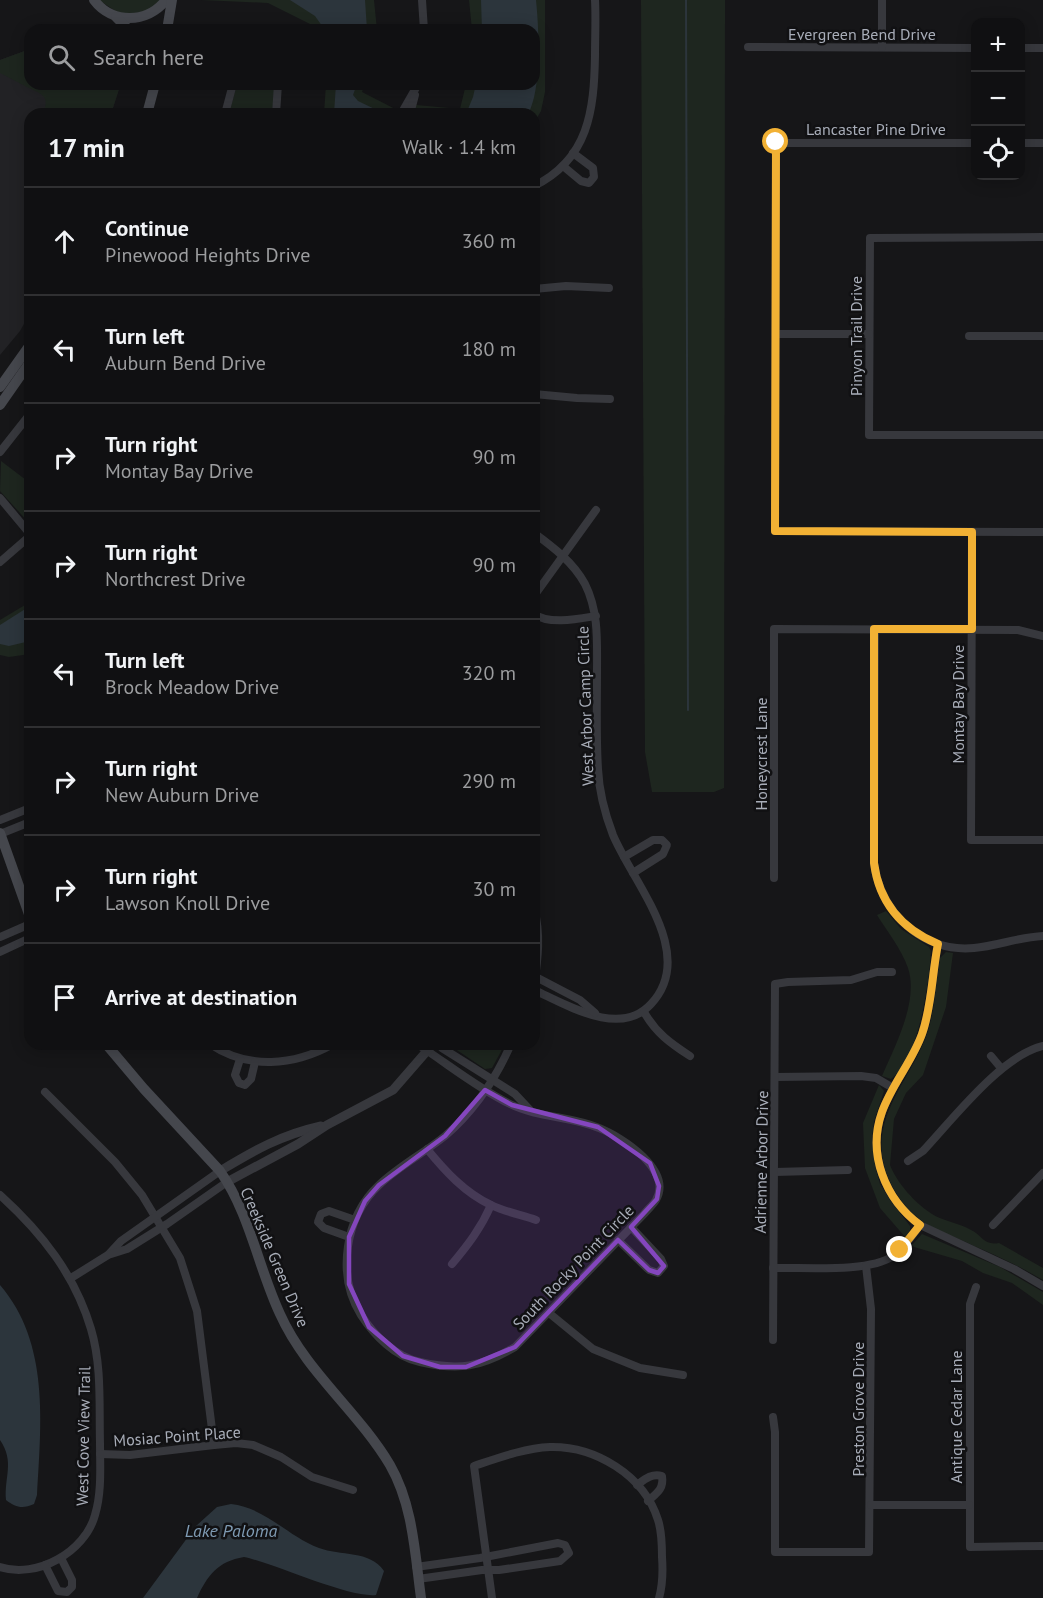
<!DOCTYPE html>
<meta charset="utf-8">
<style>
body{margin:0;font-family:"PT Sans",sans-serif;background:#19191b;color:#f1f3f6}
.controls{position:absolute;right:18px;top:18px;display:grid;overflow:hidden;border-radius:12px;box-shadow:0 3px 15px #0003}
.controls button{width:54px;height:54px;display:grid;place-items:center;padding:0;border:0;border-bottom:2px solid #303032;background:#101012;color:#f1f3f6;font:30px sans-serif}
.stop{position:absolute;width:18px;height:18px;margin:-14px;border:4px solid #f2b134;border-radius:50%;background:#fff}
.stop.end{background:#f2b134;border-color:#fff;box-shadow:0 2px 6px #0008}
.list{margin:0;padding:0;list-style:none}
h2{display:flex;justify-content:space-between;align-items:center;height:78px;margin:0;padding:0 24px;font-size:26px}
h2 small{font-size:20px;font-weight:400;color:#9c9d9f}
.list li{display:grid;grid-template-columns:39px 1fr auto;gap:18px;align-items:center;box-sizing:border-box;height:108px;padding:0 24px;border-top:2px solid #303032}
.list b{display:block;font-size:22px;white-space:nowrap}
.list p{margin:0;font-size:20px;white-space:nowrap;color:#9c9d9f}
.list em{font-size:20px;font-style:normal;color:#9c9d9f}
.icon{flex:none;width:33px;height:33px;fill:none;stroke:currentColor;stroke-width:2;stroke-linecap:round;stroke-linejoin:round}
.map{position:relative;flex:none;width:1043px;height:1598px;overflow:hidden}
.search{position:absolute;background:#101012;box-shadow:0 3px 15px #0003;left:24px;top:24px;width:516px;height:66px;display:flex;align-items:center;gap:15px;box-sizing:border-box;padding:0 21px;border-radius:18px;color:#9c9d9f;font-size:22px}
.panel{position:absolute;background:#101012;box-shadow:0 3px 15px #0003;left:24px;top:108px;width:516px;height:942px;border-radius:18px}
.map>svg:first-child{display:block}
.built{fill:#222225}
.green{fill:#1e261f}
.water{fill:#2c353c}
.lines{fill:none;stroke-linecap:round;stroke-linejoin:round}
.stream{stroke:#2c353c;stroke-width:2}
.minor{stroke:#37383d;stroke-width:8}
.tertiary{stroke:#37383d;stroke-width:9}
.secondary{stroke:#45474d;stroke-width:10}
.route{stroke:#f2b134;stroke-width:8}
.marked{fill:#8446be;fill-opacity:0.2;stroke:#8446be;stroke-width:4.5;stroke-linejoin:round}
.labels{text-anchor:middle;stroke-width:5;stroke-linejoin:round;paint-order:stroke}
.street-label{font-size:16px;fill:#a8adb8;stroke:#111113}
.water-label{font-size:18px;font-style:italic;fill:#7f9bb3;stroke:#111113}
</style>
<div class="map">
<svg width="1043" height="1598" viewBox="0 0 1043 1598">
<rect width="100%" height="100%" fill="#161618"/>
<!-- built -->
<polygon class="built" points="30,49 30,84 112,84 120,86 111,114 30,114 30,313 20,331 0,355 0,60"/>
<!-- green -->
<g class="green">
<polygon points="99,0 162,0 147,12 120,14"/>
<polygon points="201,0 374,0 377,30 313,30 310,24 268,3"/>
<polygon points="469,0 545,0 545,92 541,111 534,123 534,114 413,114 416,105 460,109 466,84 534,84 534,30 472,30"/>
<polygon points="641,0 725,0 724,788 714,792 652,792 645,752"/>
<path d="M30,49v35h82l8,2 -9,28h-69c11,-19 -4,-21 -15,-27 -9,-5 -18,-9 -27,-14v-13z"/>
<polygon points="237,84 275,84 272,114 229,114"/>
<polygon points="326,84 365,84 362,92 399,111 398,114 324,114"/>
<polygon points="1,461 30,483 30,524 0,491"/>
<polygon points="30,602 30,654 9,657 0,655 0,620"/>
<path d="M886,911l15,18 28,18 2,4c-2,33 -12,107 -40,128l-9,-3c13,-30 37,-75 26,-108 -6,-18 -21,-37 -31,-53z"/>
<path d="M946,952l7,1 -7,54 -23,68 -17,18 -12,26 -4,46c7,18 25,38 42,49 11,7 27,9 39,16 11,5 13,16 28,13l44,25v12c-22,-13 -45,-24 -69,-34 -16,-8 -34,-14 -49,-23 -17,-11 -30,-28 -37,-46 -23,-57 21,-93 39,-143 8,-24 9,-52 13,-76z"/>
<polygon points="448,1044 505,1044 492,1068 485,1069"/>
<polygon points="879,1085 884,1091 874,1121 872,1137 875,1166 880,1184 890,1200 910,1226 910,1230 906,1238 880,1208 865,1168 863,1123"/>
<polygon points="922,1234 1000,1267 1043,1292 1043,1305 1012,1283 983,1273 962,1261 914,1247 912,1245"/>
</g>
<!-- water -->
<g class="water">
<polygon points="290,0 365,0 367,30 325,30 315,16"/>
<path d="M481,0h55c3,30 6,88 -8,114h-62l7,-17 3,-13h58v-54h-52z"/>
<polygon points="336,84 357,84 353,95 358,101 385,114 334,114"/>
<polygon points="30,606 30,641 9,646 0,644 0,625"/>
<path d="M0,1285c50,58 41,139 37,210l-3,9c-11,5 -18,4 -28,-4 -2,-23 9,-38 -6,-60z"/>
<path d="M231,1504c35,4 56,32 88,44 21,8 51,2 65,23l-8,24c-28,3 -102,-32 -132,-38 -26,4 -37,19 -47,41h-54l53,-72 21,-19z"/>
</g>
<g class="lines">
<!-- stream -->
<polyline class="stream" points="686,0 688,710"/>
<!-- minor -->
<g class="minor">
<polyline points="422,0 424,30"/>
<polyline points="748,47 976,48"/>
<polyline points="882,47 882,0"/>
<polyline points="1020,48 1043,48"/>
<polyline points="225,114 233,84"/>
<polyline points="276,114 278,84"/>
<polyline points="401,114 417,86"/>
<polyline points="410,114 415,95"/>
<polyline points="976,143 776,143 775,531 1043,532"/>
<polyline points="1020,143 1043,143"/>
<polyline points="563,166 581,181 589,183 594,177 593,168 573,153"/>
<path d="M534,186c55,-27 60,-76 61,-130 0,-19 1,-38 0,-56"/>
<polyline points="1043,237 870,238 869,435 1043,435"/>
<polyline points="534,289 566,286 609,288"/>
<polyline points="776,334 869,334"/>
<polyline points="969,336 1043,336"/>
<polyline points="534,394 577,398 610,399"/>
<polyline points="0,452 30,414"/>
<polyline points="0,498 30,534"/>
<polyline points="972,532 971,840 1043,840"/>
<path d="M534,533c19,14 39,29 51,51 14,28 12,58 12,89 0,32 -1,64 1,96 1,22 7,45 15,66 20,48 85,119 38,169 -31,34 -84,1 -117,-14"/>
<polyline points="0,562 30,536"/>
<polyline points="534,596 596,510"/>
<path d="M534,614c15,11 44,5 62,2"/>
<path d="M875,629l-1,234c6,49 48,90 100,85 23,-2 45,-11 69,-12"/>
<polyline points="0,820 30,808"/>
<polyline points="0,834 30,822"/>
<polyline points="624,857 653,840 662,840 667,845 663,854 633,873"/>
<polyline points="774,878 774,629 1018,630 1043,636"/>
<path d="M534,908c7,26 4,51 0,77"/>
<polyline points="0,937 30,924"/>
<path d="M938,944c-6,29 -6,62 -16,90 -10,28 -30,50 -40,78 -15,42 3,87 38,113l94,44 29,17"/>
<polyline points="0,952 30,938"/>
<polyline points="534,976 580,1000 595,1013"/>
<path d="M644,1012c12,21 26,31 46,44"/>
<path d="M210,1044c38,26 84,22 123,0"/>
<path d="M417,1044c31,20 60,44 93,60 28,14 61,12 89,24 23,9 74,42 57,72 -3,5 -8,9 -12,14l-129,133c-34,20 -56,24 -95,15 -25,-5 -46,-27 -59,-47 -25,-40 -16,-98 18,-130 20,-19 45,-32 66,-49 29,-25 51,-58 66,-92"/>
<polyline points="439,1044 442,1048 515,1094 530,1110"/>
<polyline points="991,1056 1001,1068"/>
<polyline points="240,1059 235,1075 239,1083 245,1085 251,1079 255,1062"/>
<polyline points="775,1077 861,1076 876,1078 893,1088"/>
<polyline points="45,1092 115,1162 142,1195 180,1258 197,1311 214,1445"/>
<path d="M427,1149c18,22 38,44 64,56 14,7 31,10 45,15"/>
<path d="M908,1161l15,-10c30,-32 78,-95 120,-105"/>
<polyline points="775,1172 848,1170"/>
<path d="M0,1195c42,38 75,80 91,134 11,37 8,76 9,114 0,23 2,49 -5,72 -10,37 -58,64 -95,52"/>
<polyline points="993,1225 1043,1173"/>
<polyline points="349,1237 324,1228 318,1222 321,1214 329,1211 355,1220"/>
<polyline points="618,1240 649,1270 658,1273 664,1266 661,1259 631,1227"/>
<polyline points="109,1254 121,1241 220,1171"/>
<path d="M452,1264c16,-19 29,-36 39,-59"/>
<path d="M773,1268c30,-1 96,5 120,-12 11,-8 19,-20 27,-31"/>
<polyline points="71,1278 108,1255 127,1249 167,1224 227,1182"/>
<polyline points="976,1287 970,1304 970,1547 1043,1546"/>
<polyline points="549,1313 593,1349 640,1368 683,1375"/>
<polyline points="773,1340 775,984 788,982 851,980 877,972 892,972"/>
<polyline points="773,1417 775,1432 775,1552 869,1552 871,1309 866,1266"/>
<polyline points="100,1454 130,1455 214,1445 236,1443 253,1445 281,1457 312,1477 353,1490"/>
<path d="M637,1485c8,-6 15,-12 25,-9 2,13 -5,17 -14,25"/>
<polyline points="871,1505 969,1505"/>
<polyline points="45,1565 58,1591 67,1592 72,1587 72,1580 61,1558"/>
<polyline points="416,1567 480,1558 558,1543 565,1545 569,1553 560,1561 499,1570 482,1570 418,1579"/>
<path d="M492,1598l-18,-132c24,-8 51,-18 76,-19 45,-1 94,28 108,73 4,12 4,25 4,37 1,14 1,27 -3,41"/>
</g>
<!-- tertiary -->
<g class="tertiary">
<path d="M220,1171c35,-21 61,-36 101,-45"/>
<polyline points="227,1182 298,1144 327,1125 393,1090 433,1044"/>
</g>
<!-- secondary -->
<g class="secondary">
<path d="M94,0c18,24 53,24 72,0"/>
<polyline points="116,17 129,30"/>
<polyline points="167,30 172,0"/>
<polyline points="147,114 155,84"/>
<polyline points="0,387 30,345"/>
<polyline points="0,405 30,362"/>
<polyline points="0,833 30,917"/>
<path d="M106,1044l38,45 76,82c30,43 38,96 60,143 26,58 78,97 110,151 23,40 25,89 31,133"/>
</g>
</g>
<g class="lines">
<!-- route -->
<path class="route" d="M776,142l-1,389 197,1v97h-98v234c5,39 28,66 64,81 -6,29 -6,62 -16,90 -10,28 -30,50 -40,78 -15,42 3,87 38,113l-20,25"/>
</g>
<!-- marked area -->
<path class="marked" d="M485,1090l27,15 86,22 52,36 9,23 -2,13 -26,28 33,39 -6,7 -9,-3 -31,-30 -103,107 -49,20h-26l-37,-11 -34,-29 -20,-43v-47l16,-36 14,-16 66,-49z"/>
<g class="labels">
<!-- street labels -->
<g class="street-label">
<text x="862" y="40">Evergreen Bend Drive</text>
<text x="876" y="135">Lancaster Pine Drive</text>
<text transform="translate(856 336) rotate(-90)" y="6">Pinyon Trail Drive</text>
<text transform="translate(958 704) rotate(-90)" y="6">Montay Bay Drive</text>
<text transform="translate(585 706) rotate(-92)" y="6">West Arbor Camp Circle</text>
<text transform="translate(761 754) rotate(-90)" y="6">Honeycrest Lane</text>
<text transform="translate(761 1162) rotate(-89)" y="6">Adrienne Arbor Drive</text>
<text transform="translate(275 1257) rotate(67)" y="6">Creekside Green Drive</text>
<text transform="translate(573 1267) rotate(-46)" y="6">South Rocky Point Circle</text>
<text transform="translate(858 1409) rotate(-90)" y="6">Preston Grove Drive</text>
<text transform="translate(956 1417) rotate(-90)" y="6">Antique Cedar Lane</text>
<text transform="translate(83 1436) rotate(-89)" y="6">West Cove View Trail</text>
<text transform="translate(177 1436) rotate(-4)" y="6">Mosiac Point Place</text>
</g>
<!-- water labels -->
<g class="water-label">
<text x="231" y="1537">Lake Paloma</text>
</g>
</g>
</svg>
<div class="controls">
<button>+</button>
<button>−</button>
<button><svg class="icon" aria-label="locate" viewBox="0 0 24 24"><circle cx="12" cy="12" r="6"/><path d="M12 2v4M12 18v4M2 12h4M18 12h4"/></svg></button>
</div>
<div class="stop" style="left:776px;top:142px"></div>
<div class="stop end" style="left:900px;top:1250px"></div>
<div class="search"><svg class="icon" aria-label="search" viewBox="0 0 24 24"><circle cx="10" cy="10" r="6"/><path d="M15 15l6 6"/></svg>Search here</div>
<section class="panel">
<h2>17 min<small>Walk · 1.4 km</small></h2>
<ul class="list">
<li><svg class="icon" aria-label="ahead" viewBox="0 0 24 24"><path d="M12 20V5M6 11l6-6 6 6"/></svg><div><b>Continue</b><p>Pinewood Heights Drive</p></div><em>360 m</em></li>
<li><svg class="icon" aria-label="left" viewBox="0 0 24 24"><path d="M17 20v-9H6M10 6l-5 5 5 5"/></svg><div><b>Turn left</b><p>Auburn Bend Drive</p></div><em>180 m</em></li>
<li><svg class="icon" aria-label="right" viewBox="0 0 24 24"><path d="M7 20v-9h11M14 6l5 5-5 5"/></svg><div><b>Turn right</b><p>Montay Bay Drive</p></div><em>90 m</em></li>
<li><svg class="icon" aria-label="right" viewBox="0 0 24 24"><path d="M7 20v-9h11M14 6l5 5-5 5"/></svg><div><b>Turn right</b><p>Northcrest Drive</p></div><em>90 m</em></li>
<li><svg class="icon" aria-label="left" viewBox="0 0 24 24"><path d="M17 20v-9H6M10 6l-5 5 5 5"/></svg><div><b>Turn left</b><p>Brock Meadow Drive</p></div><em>320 m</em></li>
<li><svg class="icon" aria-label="right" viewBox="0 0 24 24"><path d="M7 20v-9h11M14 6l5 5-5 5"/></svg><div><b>Turn right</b><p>New Auburn Drive</p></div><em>290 m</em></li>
<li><svg class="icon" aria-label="right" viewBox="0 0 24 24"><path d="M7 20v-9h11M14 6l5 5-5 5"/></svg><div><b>Turn right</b><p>Lawson Knoll Drive</p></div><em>30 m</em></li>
<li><svg class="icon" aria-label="arrive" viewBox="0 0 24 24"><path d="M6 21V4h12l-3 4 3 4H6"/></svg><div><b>Arrive at destination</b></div></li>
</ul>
</section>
</div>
